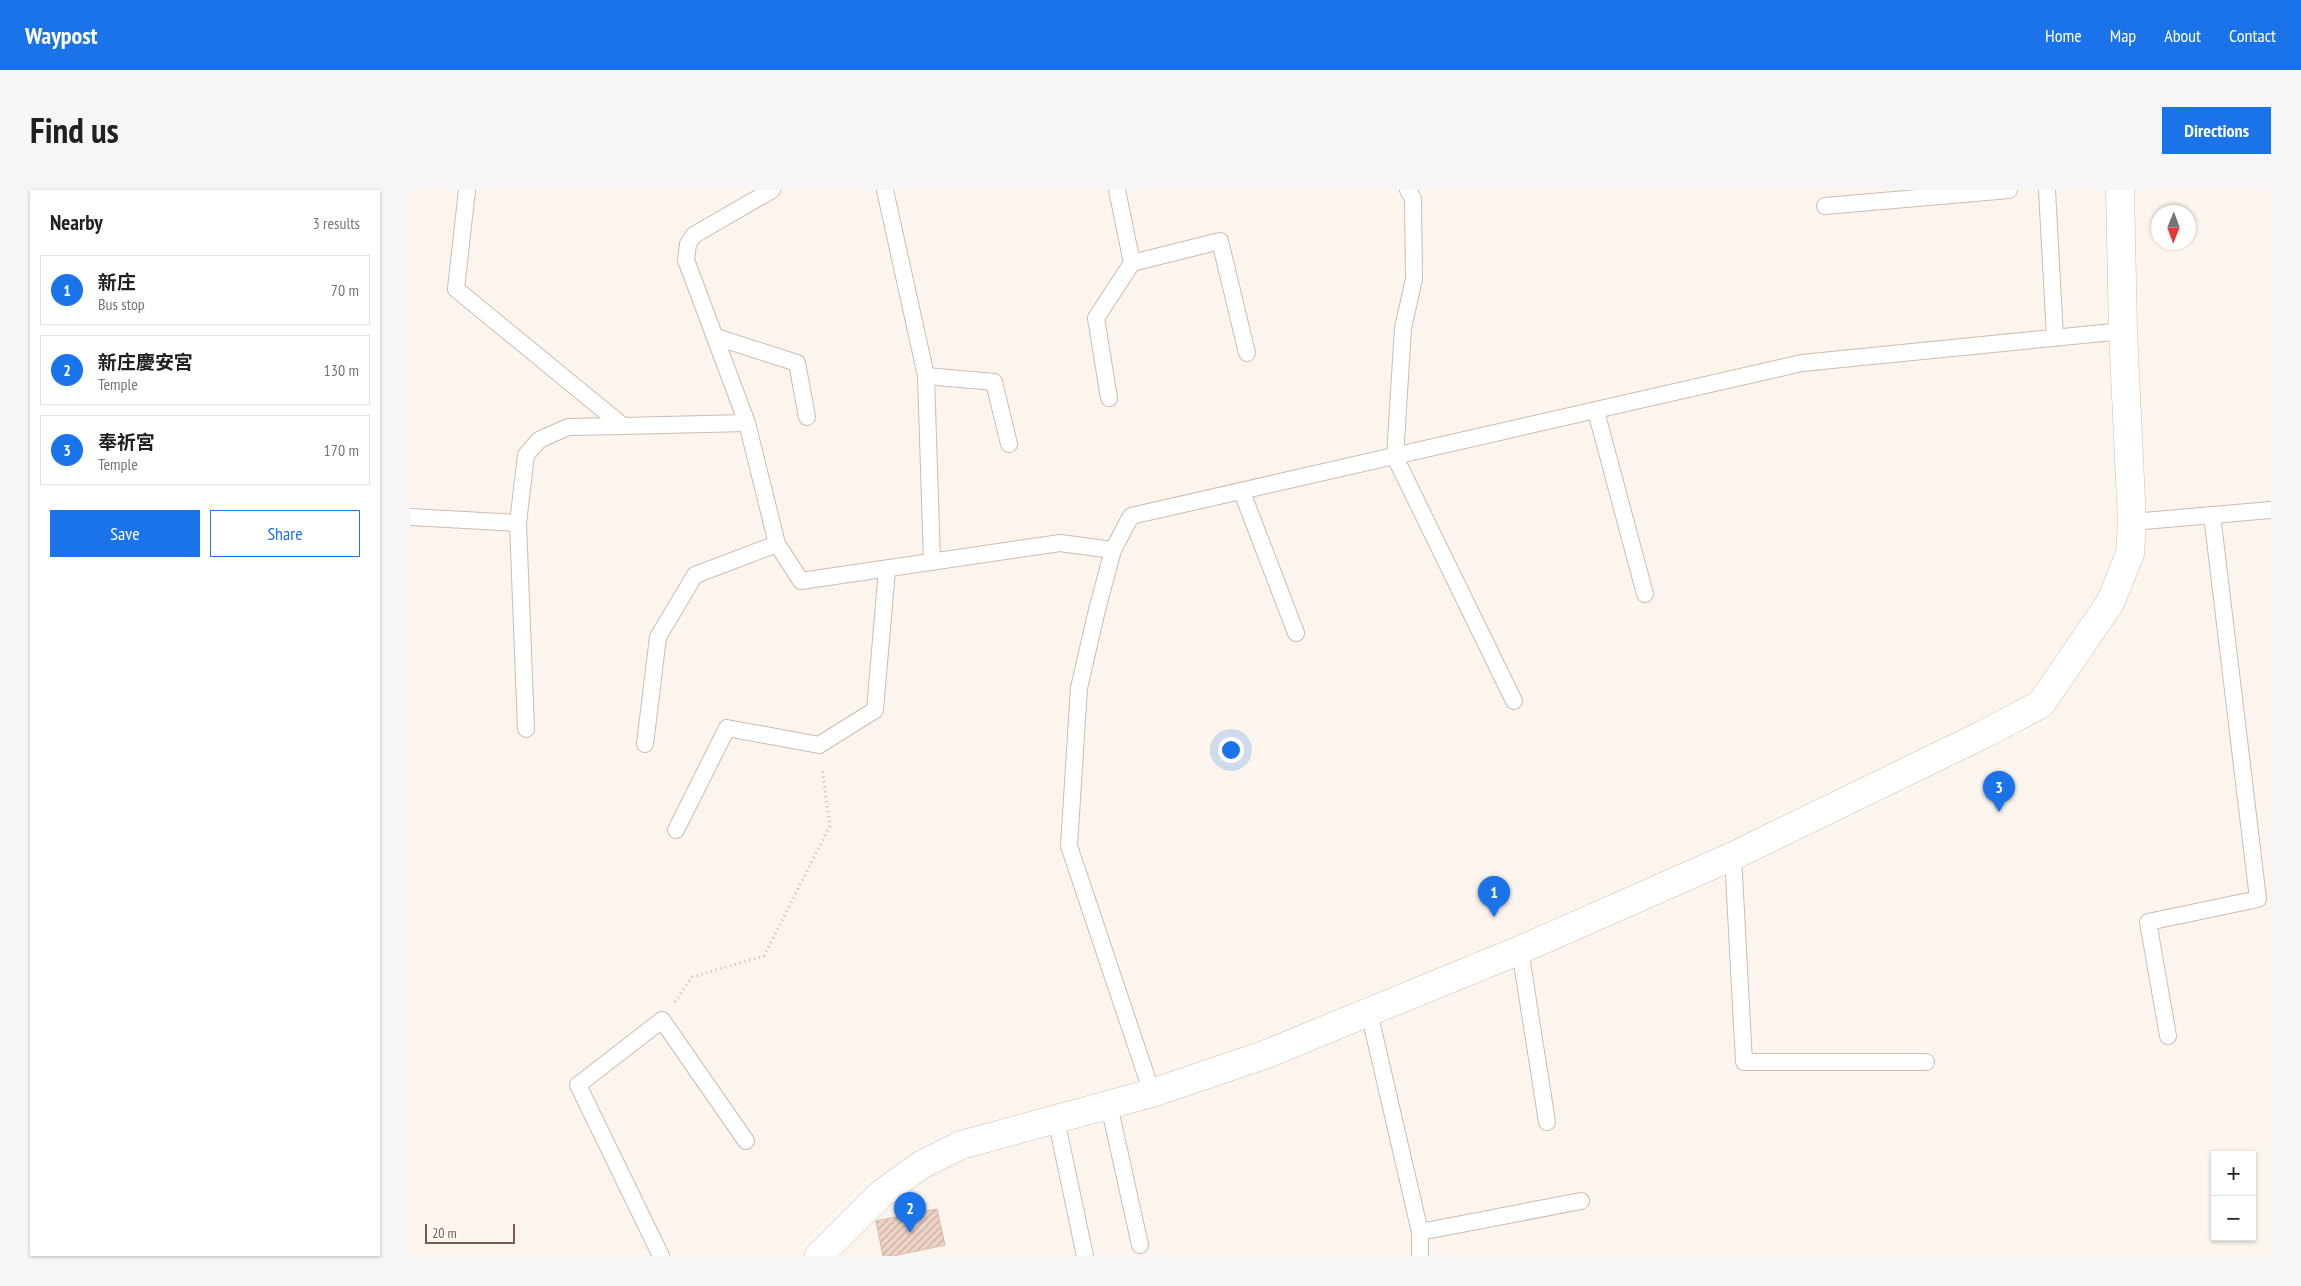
<!DOCTYPE html>
<meta charset="utf-8">
<style>
body{margin:0;font-family:"PT Sans Narrow","Noto Sans TC",sans-serif;background:#f6f6f6;color:#202124}
.controls{position:absolute;right:15px;bottom:15px;display:grid;overflow:hidden;border-radius:0px;box-shadow:0 1px 4px #0004}
.controls button{width:45px;height:45px;display:grid;place-items:center;padding:0;border:0;border-bottom:1px solid #e0e0e0;background:#fff;color:#202124;font:25px sans-serif}
.compass{position:absolute;left:1741px;top:15px;width:45px;height:45px;border-radius:50%;background:#fff;box-shadow:0 1px 4px #0004;rotate:181deg}
.scale{position:absolute;left:15px;bottom:12px;width:90px;box-sizing:border-box;padding-left:5px;border:2px solid #755b51;border-top:0;font-size:14px;line-height:18px;white-space:nowrap;color:#755b51;-webkit-text-stroke:4px #fef9f3;paint-order:stroke}
.you{position:absolute;left:820px;top:559px;width:18px;height:18px;margin:-12px;border:4px solid #fff;border-radius:50%;background:#1a73e8;box-shadow:0 0 0 8px #1a73e833}
.badge{display:grid;place-items:center;width:32px;height:32px;border-radius:50%;background:#1a73e8;color:#fff;font-size:16px;font-weight:700}
.pin{position:absolute;translate:-50% -41px;filter:drop-shadow(0 1px 2px #0008)}
.pin::after{content:'';position:absolute;top:26px;width:18px;height:15px;background:inherit;clip-path:polygon(0 0,100% 0,50% 100%)}
.list{margin:0;padding:0;list-style:none}
h2{display:flex;justify-content:space-between;align-items:center;height:65px;margin:0;padding:0 20px;font-size:21px}
h2 small{font-size:16px;font-weight:400;color:#757577}
.list li{display:grid;grid-template-columns:32px 1fr auto;gap:15px;align-items:center;box-sizing:border-box;height:70px;margin:0 10px 10px;padding:0 10px;border:1px solid #e0e0e0;border-radius:0px}
.list b{display:block;font-size:19px;white-space:nowrap}
.list p{margin:0;font-size:16px;white-space:nowrap;color:#757577}
.list em{font-size:16px;font-style:normal;color:#757577}
.actions{display:flex;gap:10px;padding:15px 20px}
.actions a{flex:1;padding:11px 0;border:1px solid #1a73e8;border-radius:0px;text-align:center;font-size:18px;color:#1a73e8}
.actions .main{background:#1a73e8;color:#fff}
.map{position:relative;flex:none;width:1861px;height:1066px;overflow:hidden;border-radius:0px}
header{display:flex;align-items:center;gap:30px;box-sizing:border-box;height:70px;padding:0 25px;background:#1a73e8;color:#fff}
header strong{font-size:24px}
nav{display:flex;gap:28px;margin-inline-start:auto;font-size:18px}
.intro{display:flex;align-items:center;justify-content:space-between;box-sizing:border-box;height:120px;padding:0 30px}
h1{margin:0;font-size:35px}
.button{padding:12px 22px;border-radius:0px;background:#1a73e8;color:#fff;font-size:18px;font-weight:700}
main{display:flex;gap:30px;padding:0 30px}
aside{flex:1;background:#fff;border-radius:0px;box-shadow:0 1px 4px #0004}
.map>svg:first-child{display:block}
.building{fill:url(#building-hatch);stroke:#e0b9a8}
.lines{fill:none;stroke-linecap:round;stroke-linejoin:round}
.lane-casing{stroke:#cdbcb3;stroke-width:18}
.secondary-casing{stroke:#d2beb3;stroke-width:29}
.path{stroke:#d4b7a9;stroke-width:3;stroke-dasharray:1 4;stroke-linecap:butt}
.lane{stroke:#fff;stroke-width:16}
.secondary{stroke:#fff;stroke-width:28}
</style>
<header>
<strong>Waypost</strong>
<nav><a>Home</a><a>Map</a><a>About</a><a>Contact</a></nav>
</header>
<div class="intro"><h1>Find us</h1><a class="button">Directions</a></div>
<main>
<aside>
<h2>Nearby<small>3 results</small></h2>
<ul class="list">
<li><span class="badge">1</span><div><b>新庄</b><p>Bus stop</p></div><em>70 m</em></li>
<li><span class="badge">2</span><div><b>新庄慶安宮</b><p>Temple</p></div><em>130 m</em></li>
<li><span class="badge">3</span><div><b>奉祈宮</b><p>Temple</p></div><em>170 m</em></li>
</ul>
<div class="actions"><a class="main">Save</a><a>Share</a></div>
</aside>
<div class="map">
<svg width="1861" height="1066" viewBox="0 0 1861 1066">
<defs>
<pattern id="building-hatch" width="6" height="6" patternUnits="userSpaceOnUse" patternTransform="scale(1.25)"><rect width="6" height="6" fill="#eed3c6"/><path d="M-1 1l2-2M0 6l6-6M5 7l2-2" fill="none" stroke="#c5aea3"/></pattern>
</defs>
<rect width="100%" height="100%" fill="#fbf5ed"/>
<!-- building -->
<polygon class="building" points="527,1019 535,1055 483,1066 473,1066 466,1031"/>
<g class="lines">
<!-- lane casing -->
<g class="lane-casing">
<g id="lane">
<polyline points="57,0 46,99 213,236 337,233"/>
<polyline points="362,0 284,45 278,54 276,70 337,233 367,354 391,391 650,353 703,360"/>
<polyline points="475,0 516,186 522,372"/>
<polyline points="998,0 1003,9 1004,89 993,138 985,267 1104,511"/>
<polyline points="1637,0 1645,147"/>
<polyline points="1415,16 1599,0"/>
<polyline points="722,73 810,51 837,163"/>
<polyline points="306,147 387,173 397,227"/>
<polyline points="516,186 584,192 599,254"/>
<polyline points="699,208 686,128 722,73 707,0"/>
<polyline points="1186,221 1235,404"/>
<polyline points="832,302 886,443"/>
<polyline points="0,327 108,333"/>
<polyline points="1722,332 1861,320"/>
<polyline points="116,539 108,333 116,265 129,250 158,237 213,236"/>
<polyline points="235,554 248,447 285,385 367,354"/>
<polyline points="266,640 317,538 409,555 465,520 477,379"/>
<polyline points="1323,666 1334,872 1516,872"/>
<polyline points="1110,760 1137,932"/>
<polyline points="959,822 1010,1042 1010,1066"/>
<polyline points="1758,846 1738,732 1848,709 1802,325"/>
<polyline points="742,903 659,656 669,498 687,420 703,360 721,326 1392,173 1713,141"/>
<polyline points="699,915 730,1055"/>
<polyline points="646,929 675,1066"/>
<polyline points="1010,1042 1171,1011"/>
<polyline points="251,1066 168,895 252,830 336,951"/>
</g>
</g>
<!-- secondary casing -->
<g class="secondary-casing">
<polyline id="secondary" points="409,1066 471,1004 511,975 551,955 742,903 854,865 1110,760 1323,666 1576,543 1631,514 1700,413 1720,364 1722,332 1713,141 1710,0"/>
</g>
<!-- path -->
<polyline class="path" points="265,812 282,787 354,766 420,636 412,578"/>
<!-- lane -->
<use href="#lane" class="lane"/>
<!-- secondary -->
<use href="#secondary" class="secondary"/>
</g>
</svg>
<div class="controls">
<button>+</button>
<button>−</button>
</div>
<svg class="compass" viewBox="-18 -18 36 36"><path d="M0-13l5 13h-10z" fill="#e53935"/><path d="M0 13l5-13h-10z" fill="#757577"/></svg>
<div class="scale">20 m</div>
<div class="you"></div>
<div class="pin badge" style="left:1084px;top:727px">1</div>
<div class="pin badge" style="left:500px;top:1043px">2</div>
<div class="pin badge" style="left:1589px;top:622px">3</div>
</div>
</main>
